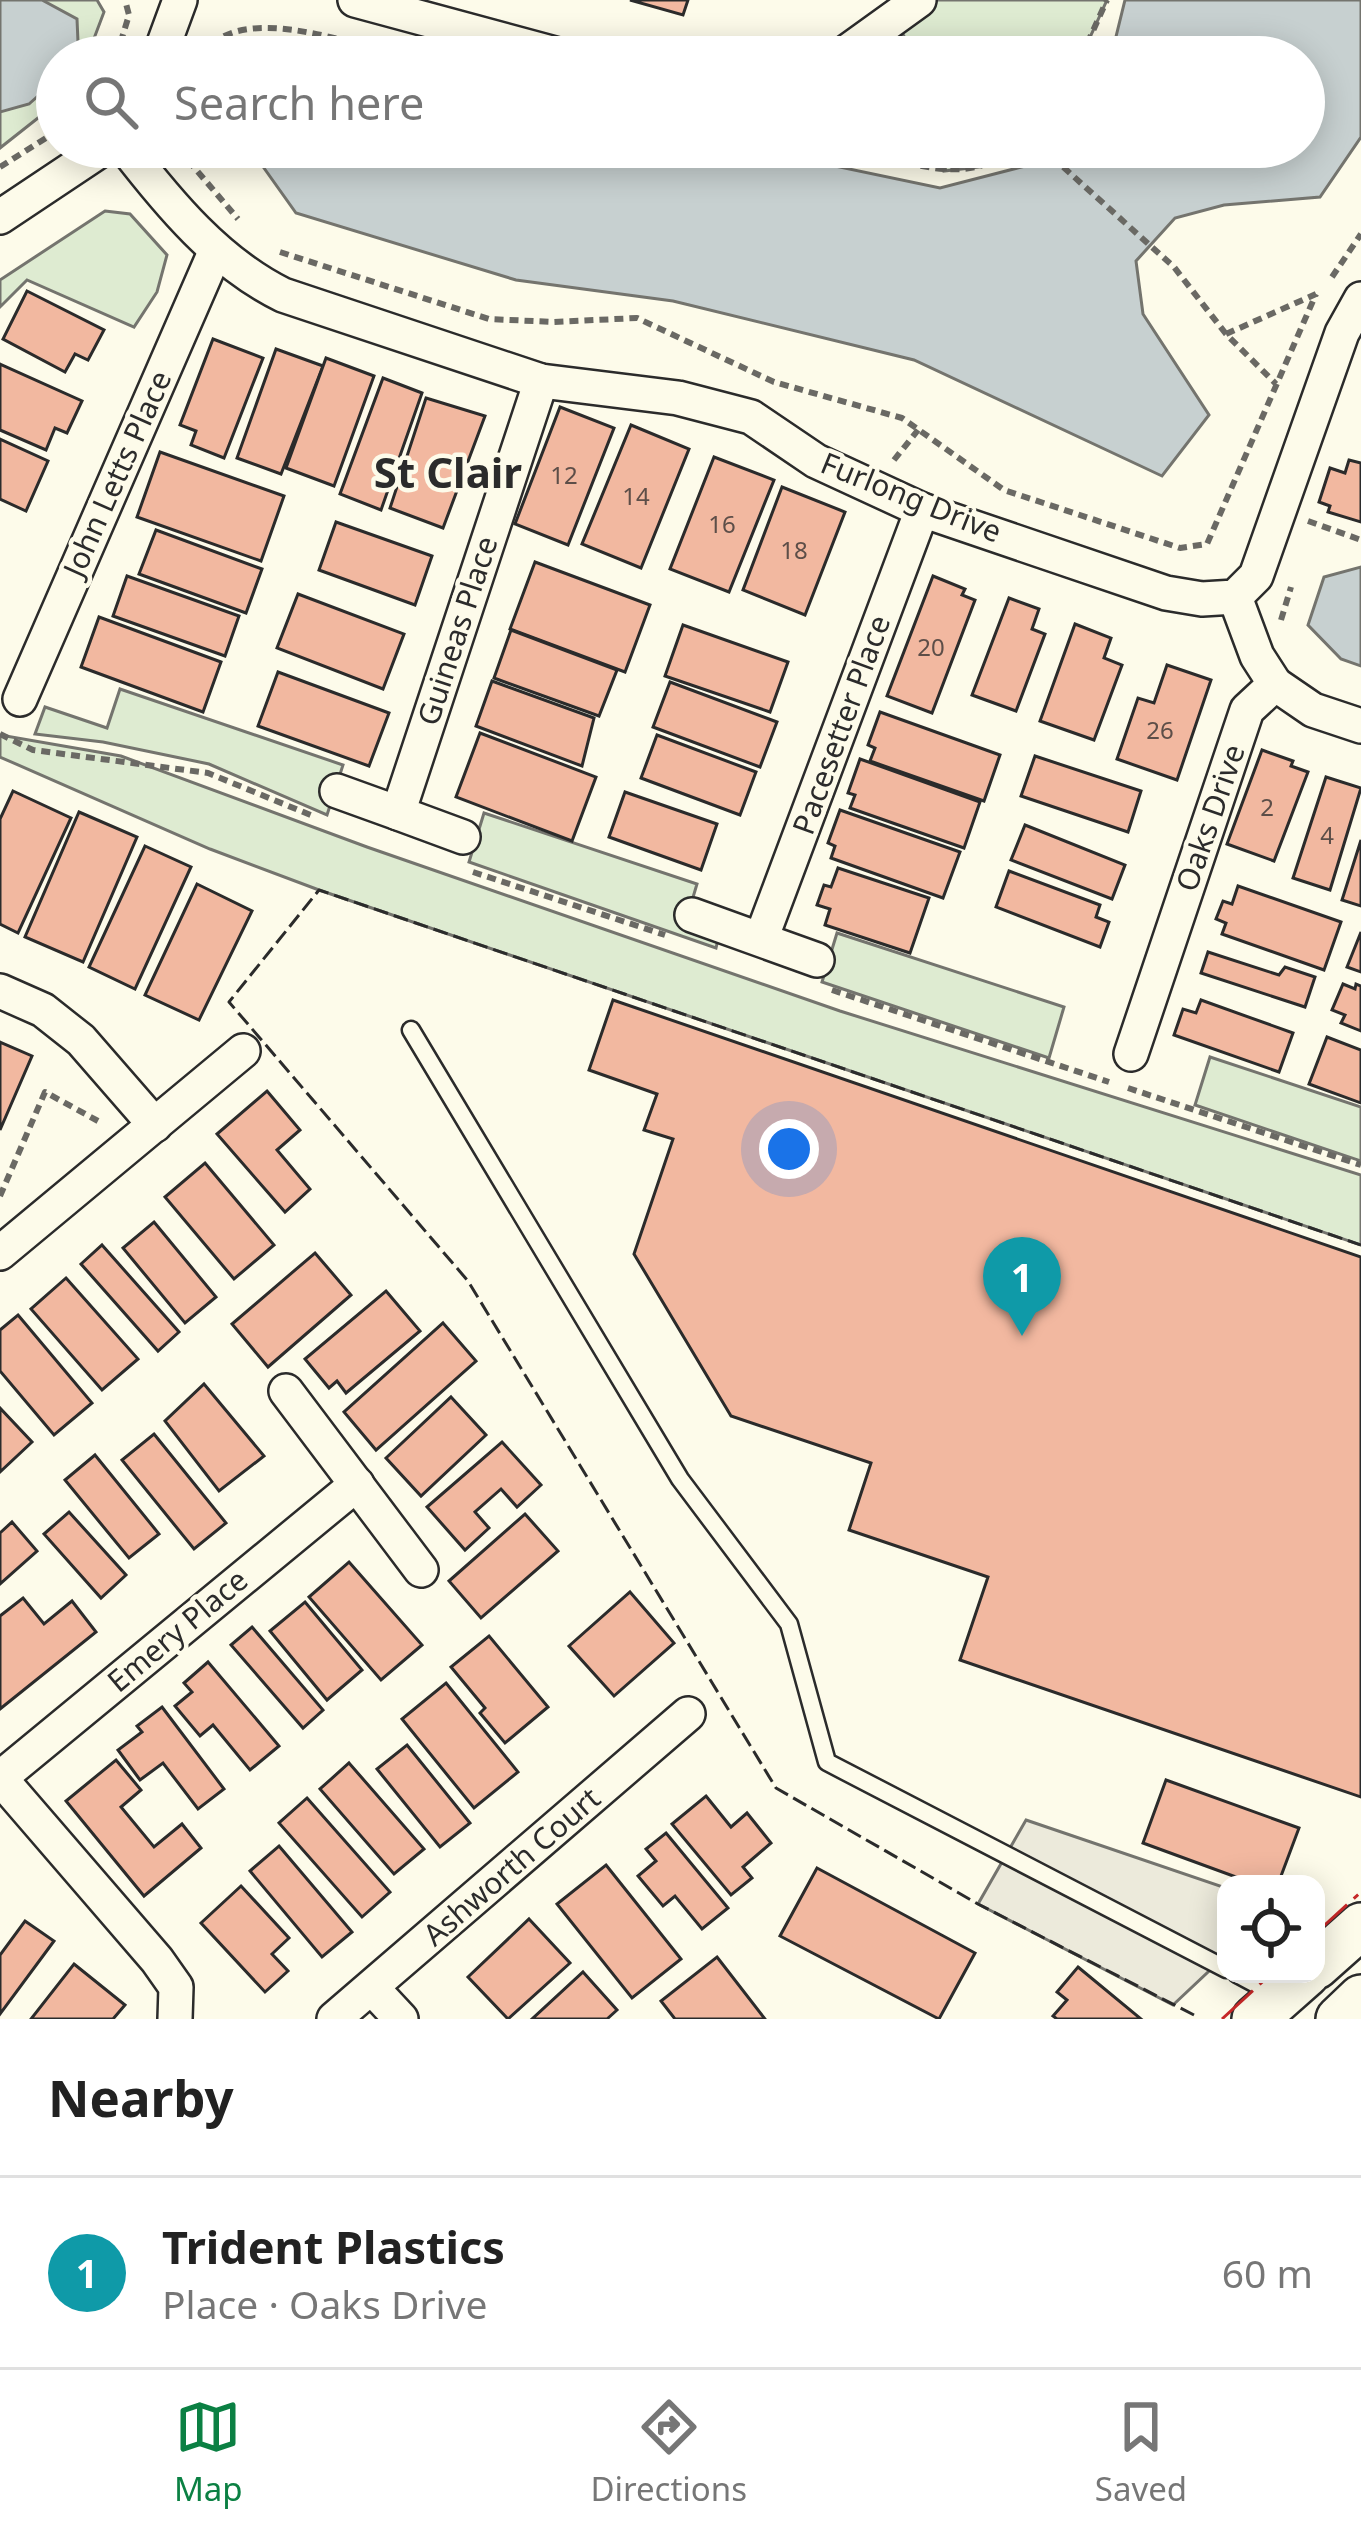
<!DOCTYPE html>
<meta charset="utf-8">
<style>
body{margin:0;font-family:"Noto Sans",sans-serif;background:#f2f2f2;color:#222}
.controls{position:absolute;right:36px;bottom:36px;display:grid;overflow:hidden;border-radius:24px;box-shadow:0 6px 30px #0003}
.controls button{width:108px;height:108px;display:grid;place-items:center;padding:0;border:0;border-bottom:3px solid #e0e0e0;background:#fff;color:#222;font:60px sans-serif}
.you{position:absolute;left:789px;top:1149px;width:42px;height:42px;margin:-30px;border:9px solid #fff;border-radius:50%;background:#1a73e8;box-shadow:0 0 0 18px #1a73e833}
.badge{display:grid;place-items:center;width:78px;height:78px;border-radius:50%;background:#0b8043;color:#fff;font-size:39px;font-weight:700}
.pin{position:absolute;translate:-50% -99px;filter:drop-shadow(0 3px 6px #0008)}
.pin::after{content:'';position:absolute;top:63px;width:42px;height:36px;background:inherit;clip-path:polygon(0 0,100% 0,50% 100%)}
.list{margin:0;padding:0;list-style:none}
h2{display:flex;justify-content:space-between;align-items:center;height:156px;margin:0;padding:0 48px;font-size:51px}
h2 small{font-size:39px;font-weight:400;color:#767676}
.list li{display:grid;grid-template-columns:78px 1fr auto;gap:36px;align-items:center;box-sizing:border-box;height:192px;padding:0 48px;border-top:3px solid #e0e0e0}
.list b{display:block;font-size:45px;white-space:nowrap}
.list p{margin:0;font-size:39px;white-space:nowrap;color:#767676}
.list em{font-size:39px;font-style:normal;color:#767676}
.icon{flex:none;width:66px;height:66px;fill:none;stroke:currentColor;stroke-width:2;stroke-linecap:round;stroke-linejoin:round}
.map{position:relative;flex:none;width:1361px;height:2019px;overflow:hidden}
.search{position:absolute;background:#fff;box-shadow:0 6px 30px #0003;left:36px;right:36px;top:36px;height:132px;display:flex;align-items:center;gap:30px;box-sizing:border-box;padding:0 42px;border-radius:66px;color:#767676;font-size:45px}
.sheet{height:348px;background:#fff}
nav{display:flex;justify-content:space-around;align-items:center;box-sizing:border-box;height:168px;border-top:3px solid #e0e0e0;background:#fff;font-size:33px;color:#767676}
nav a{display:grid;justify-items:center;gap:6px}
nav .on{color:#0b8043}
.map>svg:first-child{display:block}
.green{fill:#deebd1;stroke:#74746e;stroke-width:3}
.parking{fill:#eceadb;stroke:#74746e;stroke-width:3}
.water{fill:#c7d0d0;stroke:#74746e;stroke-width:3}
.building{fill:#f2b8a0;stroke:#2b2b2b;stroke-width:3}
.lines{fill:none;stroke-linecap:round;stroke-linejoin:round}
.service-casing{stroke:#2b2b2b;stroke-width:21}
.minor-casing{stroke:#2b2b2b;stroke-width:38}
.secondary-casing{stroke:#2b2b2b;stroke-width:50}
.path{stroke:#6a6964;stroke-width:6;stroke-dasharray:9 6;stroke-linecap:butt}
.service{stroke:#fdfbea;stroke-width:16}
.minor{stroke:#fdfbea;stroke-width:33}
.secondary{stroke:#fdfbea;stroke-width:45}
.fence{stroke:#2b2b2b;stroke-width:3;stroke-dasharray:15 6;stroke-linecap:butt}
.power{stroke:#c62828;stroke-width:3;stroke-dasharray:42 9 6 9;stroke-linecap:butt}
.labels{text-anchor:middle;stroke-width:9;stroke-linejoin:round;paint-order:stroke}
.number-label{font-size:24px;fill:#5d4e48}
.street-label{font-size:30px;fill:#2b2b2b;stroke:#fdfbea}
.district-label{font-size:42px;font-weight:bold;fill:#2b2b2b;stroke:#fdfbea}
</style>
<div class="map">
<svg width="1361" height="2019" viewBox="0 0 1361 2019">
<rect width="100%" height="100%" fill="#fdfbea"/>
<!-- green -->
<g class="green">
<polygon points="0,0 97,0 104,12 87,57 57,57 57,103 0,148"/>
<polygon points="917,0 1107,0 1081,57 916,57 894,19"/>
<polygon points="942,147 1013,147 995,165 944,171"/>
<polygon points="105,211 130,214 167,255 157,292 134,327 27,280 0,307 0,280"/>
<polygon points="120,689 343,765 327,815 209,764 103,742 35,734 45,707 107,728"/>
<polygon points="0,735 121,756 367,847 840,1011 1361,1175 1361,1245 319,890 210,849 0,757"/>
<polygon points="484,813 697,884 685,924 719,935 716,948 469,862"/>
<polygon points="837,933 1064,1007 1049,1058 822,982"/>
<polygon points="1210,1057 1361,1107 1361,1161 1195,1105"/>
</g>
<!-- parking -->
<polygon class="parking" points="1026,1820 1226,1888 1226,1955 1173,2005 978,1904"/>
<!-- water -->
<g class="water">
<polygon points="0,0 42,0 77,19 78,42 70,57 57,57 57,79 29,104 0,112"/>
<polygon points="1125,0 1361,0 1361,137 1320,197 1224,205 1175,218 1136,261 1143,314 1209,415 1162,476 914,360 673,301 516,280 296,213 249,147 758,150 940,188 1037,163 1049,147 1304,147 1304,57 1111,57"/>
<polygon points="1361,567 1361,666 1341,659 1308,625 1324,577"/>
</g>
<!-- building -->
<g class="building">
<polygon points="630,0 688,0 683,15"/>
<polygon points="27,291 104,330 88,360 75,354 65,372 3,339"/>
<polygon points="213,339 263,358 224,458 191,445 196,431 180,425"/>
<polygon points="276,349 323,366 281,474 237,458"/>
<polygon points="326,358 374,376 334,486 286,468"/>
<polygon points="0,364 82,401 67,433 55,428 46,450 0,430"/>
<polygon points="383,378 422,393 381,510 340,494"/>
<polygon points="426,398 485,416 443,528 390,508"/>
<polygon points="560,407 614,428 568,545 515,524"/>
<polygon points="631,425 689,449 641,568 582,544"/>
<polygon points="0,439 48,461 26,511 0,499"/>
<polygon points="160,452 284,496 261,561 137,517"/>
<polygon points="714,457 774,480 729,592 670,569"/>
<polygon points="1349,460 1361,463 1361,522 1328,512 1330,506 1319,502 1330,468 1345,473"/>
<polygon points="782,487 845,512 805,615 743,590"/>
<polygon points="336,522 432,556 415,605 319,570"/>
<polygon points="156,530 262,569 246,613 139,574"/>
<polygon points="535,562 650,605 625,672 510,629"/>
<polygon points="127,576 239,616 225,656 113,616"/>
<polygon points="933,576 965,589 962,595 975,600 932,713 887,696"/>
<polygon points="298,594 404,634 383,689 277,648"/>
<polygon points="1009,598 1039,609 1032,629 1045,634 1016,711 972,695"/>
<polygon points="99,617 221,662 203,712 81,667"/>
<polygon points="1075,624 1111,638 1104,658 1122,665 1094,740 1040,721"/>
<polygon points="683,625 788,662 770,712 665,676"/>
<polygon points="511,630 617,670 599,716 494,678"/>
<polygon points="1167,665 1211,680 1177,780 1117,759 1138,698 1154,703"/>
<polygon points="278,672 389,713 369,766 258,726"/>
<polygon points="492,681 594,718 582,766 476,726"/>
<polygon points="670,682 777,722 760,767 653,727"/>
<polygon points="880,712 1000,755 984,801 870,761 875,748 868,745"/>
<polygon points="480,733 596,777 572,841 456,797"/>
<polygon points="657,735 756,772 740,815 641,778"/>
<polygon points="1262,750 1293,761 1291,766 1308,772 1274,861 1227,844"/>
<polygon points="1035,756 1141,791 1128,832 1021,796"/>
<polygon points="860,759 980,802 964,848 850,808 855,795 848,793"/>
<polygon points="1326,777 1361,788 1330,890 1293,878"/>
<polygon points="13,791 71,818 18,933 0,924 0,819"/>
<polygon points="625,792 717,824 701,870 609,837"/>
<polygon points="840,810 960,852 943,898 831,858 835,846 828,843"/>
<polygon points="79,812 137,837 83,962 25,937"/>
<polygon points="1025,825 1125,865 1112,899 1011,860"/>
<polygon points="1361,840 1361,906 1342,900"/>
<polygon points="145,846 191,867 135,989 89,967"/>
<polygon points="838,868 929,898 910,953 825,925 830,909 817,905 824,885 831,887"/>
<polygon points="1009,871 1100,905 1096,917 1109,922 1100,947 996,907"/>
<polygon points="197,884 252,911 199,1020 145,995"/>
<polygon points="1238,886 1341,922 1324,970 1222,934 1226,923 1216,919 1223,901 1232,904"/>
<polygon points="1361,932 1361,972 1347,967"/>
<polygon points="1208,952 1279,975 1285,967 1315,977 1305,1007 1201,973"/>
<polygon points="1343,984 1355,989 1356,984 1361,986 1361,1031 1341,1023 1345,1015 1332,1010"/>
<polygon points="613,1000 1361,1257 1361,1797 960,1660 988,1577 849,1530 871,1463 731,1416 634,1254 673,1139 644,1130 657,1094 589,1070"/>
<polygon points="1201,1000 1293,1033 1279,1072 1174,1035 1183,1009 1196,1013"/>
<polygon points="1327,1037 1361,1050 1361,1103 1309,1084"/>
<polygon points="0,1042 32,1056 0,1130"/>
<polygon points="267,1091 300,1130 277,1150 310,1189 285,1212 217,1134"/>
<polygon points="205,1163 274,1245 234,1279 165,1197"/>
<polygon points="154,1222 216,1297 185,1323 123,1248"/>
<polygon points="102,1245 179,1332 158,1351 81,1264"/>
<polygon points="315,1253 351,1295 268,1367 232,1324"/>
<polygon points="66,1278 138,1359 102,1390 31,1309"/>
<polygon points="386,1291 420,1331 346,1393 337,1381 329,1388 305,1359"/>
<polygon points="18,1315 92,1403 54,1435 0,1371 0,1330"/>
<polygon points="443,1323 476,1361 376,1450 344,1412"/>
<polygon points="204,1384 264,1456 219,1491 165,1421"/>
<polygon points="451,1397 486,1435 421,1496 386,1458"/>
<polygon points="0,1408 32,1442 0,1472"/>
<polygon points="154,1434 226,1523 194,1549 122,1460"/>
<polygon points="502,1442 541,1485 517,1507 501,1489 475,1512 489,1528 465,1550 427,1507"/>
<polygon points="95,1455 159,1534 129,1558 65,1480"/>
<polygon points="69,1512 126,1575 101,1598 44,1534"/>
<polygon points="525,1514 558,1551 481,1618 449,1581"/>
<polygon points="12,1522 37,1551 0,1584 0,1533"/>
<polygon points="349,1562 422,1645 381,1680 309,1597"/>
<polygon points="630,1592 674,1643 614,1696 569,1646"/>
<polygon points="23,1598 44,1624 72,1601 96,1632 0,1709 0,1616"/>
<polygon points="305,1602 362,1670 327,1700 270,1631"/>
<polygon points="252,1627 323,1710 303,1728 231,1645"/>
<polygon points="489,1636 548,1707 505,1743 480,1713 485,1708 451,1667"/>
<polygon points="208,1662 279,1746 250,1770 213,1725 200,1736 175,1706 192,1692 184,1683"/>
<polygon points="446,1683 518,1772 474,1808 402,1719"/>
<polygon points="162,1707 224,1789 198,1809 163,1763 140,1780 118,1750 142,1732 137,1726"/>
<polygon points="407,1745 470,1823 440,1847 377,1769"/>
<polygon points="116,1760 141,1790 121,1807 154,1847 182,1824 201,1848 144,1896 66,1801"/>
<polygon points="349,1763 424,1849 394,1874 320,1789"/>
<polygon points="1166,1780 1299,1828 1278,1884 1255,1884 1143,1843"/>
<polygon points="706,1796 731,1827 747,1813 771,1843 743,1867 752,1878 731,1895 672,1824"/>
<polygon points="307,1798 390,1892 362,1917 279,1823"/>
<polygon points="666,1833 728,1908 702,1929 675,1896 663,1906 638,1876 656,1861 646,1849"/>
<polygon points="279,1846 352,1932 322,1957 250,1871"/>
<polygon points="606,1865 681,1959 632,1998 557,1904"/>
<polygon points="817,1868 975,1953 939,2019 780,1936"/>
<polygon points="241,1886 289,1938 272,1954 288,1971 265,1992 201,1923"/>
<polygon points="529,1919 570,1963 508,2019 468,1977"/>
<polygon points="25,1921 54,1941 0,2014 0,1955"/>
<polygon points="717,1957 765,2019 675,2019 661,2001"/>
<polygon points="74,1964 125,2005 113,2019 31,2019"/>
<polygon points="1078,1967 1141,2019 1057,2019 1053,2016 1067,2000 1057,1992"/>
<polygon points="583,1972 617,2010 607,2019 532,2019"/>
</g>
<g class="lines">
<!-- service casing -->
<g class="service-casing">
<g id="service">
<polyline points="411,1030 680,1479 789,1624 827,1762 1226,1969"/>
<polyline points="1237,1974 1278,1996"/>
</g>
</g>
<!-- minor casing -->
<g class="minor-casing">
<g id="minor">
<polyline points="355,0 566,57"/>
<polyline points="159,57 180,0"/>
<polyline points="840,57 919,0"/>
<path d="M125,147c44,57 93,116 158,148l258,86 137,17 73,19 65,44 106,49 244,83 36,6 33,-2 21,-21 86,-243 19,-34"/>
<polyline points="0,217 105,147"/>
<polyline points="1275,684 1313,710 1361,726"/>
<polyline points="20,699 216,250"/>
<polyline points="337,791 398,813"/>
<polyline points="463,837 398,813 541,381"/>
<polyline points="692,915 817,960"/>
<polyline points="761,939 922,510"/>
<polyline points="0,991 43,1010 81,1040 155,1125"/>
<polyline points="1131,1054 1247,710 1275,684 1257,656 1235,597"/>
<polyline points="0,1253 243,1051"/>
<polyline points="286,1391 421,1570"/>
<polyline points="0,1778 357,1484"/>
<polyline points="0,1778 157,1960 176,1987 175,2019"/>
<polyline points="373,1989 401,2019"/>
<polyline points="334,2019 688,1714"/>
</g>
</g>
<!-- secondary casing -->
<g class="secondary-casing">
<g id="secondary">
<polyline points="1316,1966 1361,1926"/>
<polyline points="1255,2019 1306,1974"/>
<polyline points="1339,2019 1361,1998"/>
</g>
</g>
<!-- path -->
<g class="path">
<polyline points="116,57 129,15 125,0"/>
<path d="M203,57c29,-57 145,-15 199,0l16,-5"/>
<polyline points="1081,57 1107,0"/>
<polyline points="181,147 187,159 238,219"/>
<path d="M848,147c53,13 121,43 165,0"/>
<polyline points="942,147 944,171"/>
<polyline points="1041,147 1174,267 1226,334 1276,384"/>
<polyline points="0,167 57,131"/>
<polyline points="280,252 489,319 554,322 637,318 774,382 902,418 1004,490 1180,548 1207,544 1316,294"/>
<polyline points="1332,277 1361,234"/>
<polyline points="1226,334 1316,294"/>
<polyline points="894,460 918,430"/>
<polyline points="1308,521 1361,540"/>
<polyline points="1281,620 1291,587"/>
<polyline points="0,734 33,750 208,773 313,816"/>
<polyline points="473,872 665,935"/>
<polyline points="832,990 1109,1082"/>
<polyline points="1128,1088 1361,1165"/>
<polyline points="0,1196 45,1092 98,1121"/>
</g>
<!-- service -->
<use href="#service" class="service"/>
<!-- minor -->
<use href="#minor" class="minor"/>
<!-- secondary -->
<use href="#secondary" class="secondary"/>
<!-- fence -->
<polyline class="fence" points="1194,2015 978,1904 776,1788 468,1281 229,1002 319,890 1361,1245"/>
<!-- power -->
<g class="power">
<polyline points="1316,1933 1361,1892"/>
<polyline points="1222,2019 1271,1974"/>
</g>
</g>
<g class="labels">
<!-- number labels -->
<g class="number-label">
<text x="564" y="484">12</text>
<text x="636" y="505">14</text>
<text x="722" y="533">16</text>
<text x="794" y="559">18</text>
<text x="931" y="656">20</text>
<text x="1160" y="739">26</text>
<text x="1267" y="816">2</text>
<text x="1327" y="844">4</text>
</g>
<!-- street labels -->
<g class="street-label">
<text transform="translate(118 474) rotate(-66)" y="10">John Letts Place</text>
<text transform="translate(911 498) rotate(22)" y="10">Furlong Drive</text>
<text transform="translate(458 631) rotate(-72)" y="10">Guineas Place</text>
<text transform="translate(842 725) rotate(-70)" y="10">Pacesetter Place</text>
<text transform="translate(1211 818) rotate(-71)" y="10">Oaks Drive</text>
<text transform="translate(178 1631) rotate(-40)" y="10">Emery Place</text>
<text transform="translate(512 1867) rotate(-41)" y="10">Ashworth Court</text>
</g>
<!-- district labels -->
<g class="district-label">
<text x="448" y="488">St Clair</text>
</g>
</g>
</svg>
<div class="controls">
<button><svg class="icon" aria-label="locate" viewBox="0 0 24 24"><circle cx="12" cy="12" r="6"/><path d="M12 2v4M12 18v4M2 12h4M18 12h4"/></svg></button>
</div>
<div class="you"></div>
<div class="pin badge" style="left:1022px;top:1336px;background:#0f9aa8">1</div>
<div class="search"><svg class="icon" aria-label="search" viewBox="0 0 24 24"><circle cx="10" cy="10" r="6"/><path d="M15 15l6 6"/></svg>Search here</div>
</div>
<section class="sheet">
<h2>Nearby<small></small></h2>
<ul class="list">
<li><span class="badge" style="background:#0f9aa8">1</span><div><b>Trident Plastics</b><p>Place · Oaks Drive</p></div><em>60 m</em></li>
</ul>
</section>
<nav>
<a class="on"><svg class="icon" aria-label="map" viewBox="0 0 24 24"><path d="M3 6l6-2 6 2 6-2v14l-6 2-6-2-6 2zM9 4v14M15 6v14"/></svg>Map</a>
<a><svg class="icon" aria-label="directions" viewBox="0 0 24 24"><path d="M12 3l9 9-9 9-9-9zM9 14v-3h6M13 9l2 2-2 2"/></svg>Directions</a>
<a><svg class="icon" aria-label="saved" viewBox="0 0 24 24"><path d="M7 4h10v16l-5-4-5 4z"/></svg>Saved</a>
</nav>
